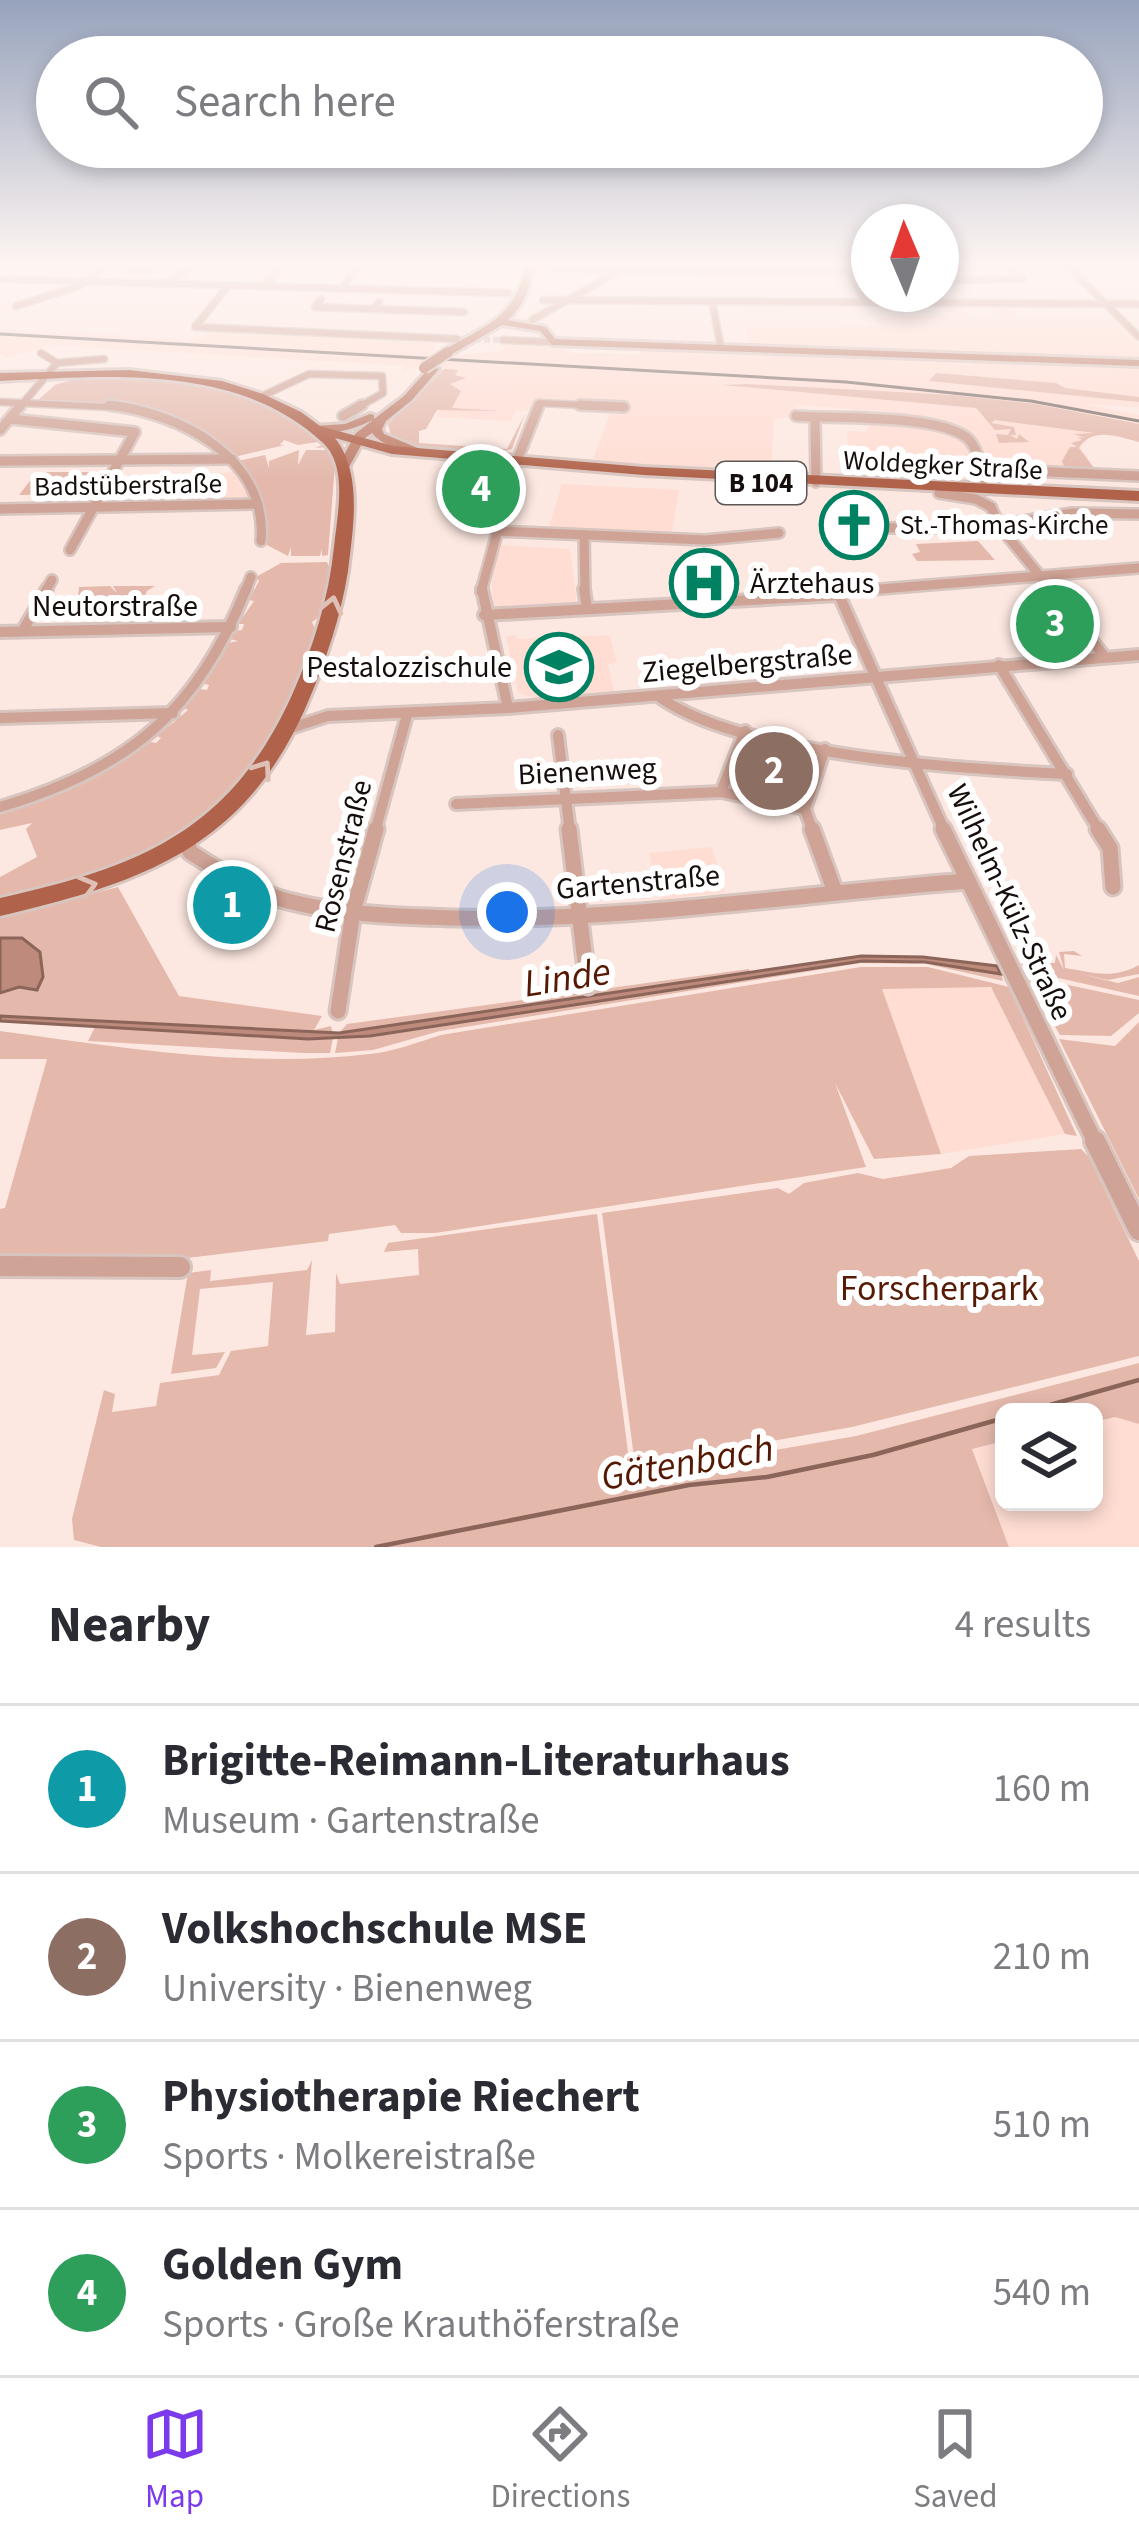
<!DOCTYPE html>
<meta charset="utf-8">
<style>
body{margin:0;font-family:"Source Sans 3",sans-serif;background:#f7f7f7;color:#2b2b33}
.controls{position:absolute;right:36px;bottom:36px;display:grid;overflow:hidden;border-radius:18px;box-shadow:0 6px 18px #0003}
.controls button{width:108px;height:108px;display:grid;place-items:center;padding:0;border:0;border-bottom:3px solid #e1e1e2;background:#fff;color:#2b2b33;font:60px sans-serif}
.compass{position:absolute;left:851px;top:204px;width:108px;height:108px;border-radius:50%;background:#fff;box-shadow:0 6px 18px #0003;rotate:358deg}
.you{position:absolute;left:507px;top:912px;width:42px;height:42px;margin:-30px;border:9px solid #fff;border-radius:50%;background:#1a73e8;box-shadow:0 0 0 18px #1a73e833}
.badge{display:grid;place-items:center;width:78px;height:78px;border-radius:50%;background:#7c3aed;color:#fff;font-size:39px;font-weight:700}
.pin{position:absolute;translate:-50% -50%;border:6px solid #fff;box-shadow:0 3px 12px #0006}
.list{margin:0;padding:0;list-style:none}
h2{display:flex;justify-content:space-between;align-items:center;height:156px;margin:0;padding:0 48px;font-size:51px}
h2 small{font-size:39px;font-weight:400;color:#7c7c81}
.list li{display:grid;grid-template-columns:78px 1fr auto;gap:36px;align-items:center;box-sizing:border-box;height:168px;padding:0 48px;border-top:3px solid #e1e1e2}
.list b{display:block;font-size:45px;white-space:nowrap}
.list p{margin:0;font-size:39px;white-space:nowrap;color:#7c7c81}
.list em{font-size:39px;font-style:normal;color:#7c7c81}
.icon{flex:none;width:66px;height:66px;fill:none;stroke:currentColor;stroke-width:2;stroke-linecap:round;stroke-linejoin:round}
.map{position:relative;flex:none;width:1139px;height:1547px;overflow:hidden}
.search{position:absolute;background:#fff;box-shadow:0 6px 18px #0003;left:36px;right:36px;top:36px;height:132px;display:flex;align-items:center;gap:30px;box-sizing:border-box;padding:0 42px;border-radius:66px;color:#7c7c81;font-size:45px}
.sheet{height:828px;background:#fff}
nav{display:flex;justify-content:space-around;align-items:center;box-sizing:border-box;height:168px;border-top:3px solid #e1e1e2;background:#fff;font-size:33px;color:#7c7c81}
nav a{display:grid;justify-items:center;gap:6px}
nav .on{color:#7c3aed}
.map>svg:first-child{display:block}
.built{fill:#ffddd3}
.green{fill:#e4b9ac}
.water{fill:#bd8a7b;stroke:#8b655a;stroke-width:3}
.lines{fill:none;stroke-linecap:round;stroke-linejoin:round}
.stream{stroke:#8b655a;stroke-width:4.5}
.minor-tunnel{stroke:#dac7c1;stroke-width:6;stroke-dasharray:6 3;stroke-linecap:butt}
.minor-far4-casing{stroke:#d8c5bf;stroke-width:9}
.minor-far3-casing{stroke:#d8c5bf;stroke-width:14}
.minor-far2-casing{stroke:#d8c5bf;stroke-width:16}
.minor-far1-casing{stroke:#d8c5bf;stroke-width:21}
.minor-casing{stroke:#d8c5bf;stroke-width:26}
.secondary-casing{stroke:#d8c5bf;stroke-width:6}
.primary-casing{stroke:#d8c5bf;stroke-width:6}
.minor-far4{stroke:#cfa395;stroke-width:6}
.minor-far3{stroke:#cfa395;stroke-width:9}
.minor-far2{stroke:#cfa395;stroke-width:10}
.minor-far1{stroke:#cfa395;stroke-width:15}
.minor{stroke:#cfa395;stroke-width:20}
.secondary{fill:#be7e6a;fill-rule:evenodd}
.primary{fill:#b0624a;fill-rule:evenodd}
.rail{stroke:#7c6e6a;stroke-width:3}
.secondary-bridge-casing{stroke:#d8c5bf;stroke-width:14;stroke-linecap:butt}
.secondary-bridge{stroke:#be7e6a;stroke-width:10}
.oneway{stroke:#dfc0b7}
.labels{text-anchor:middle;stroke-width:12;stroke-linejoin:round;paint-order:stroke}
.far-street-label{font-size:27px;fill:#160e0c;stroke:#fff}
.shield{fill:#fff;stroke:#5c5655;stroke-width:3}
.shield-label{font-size:27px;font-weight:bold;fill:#160e0c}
.far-poi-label{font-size:27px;fill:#160e0c;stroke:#fff;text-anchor:start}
.poi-label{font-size:30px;fill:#160e0c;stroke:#fff;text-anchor:start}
.street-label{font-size:30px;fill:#160e0c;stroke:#fff}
.near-park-label{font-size:36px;fill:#571a04;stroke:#fff}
.near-water-label{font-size:39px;font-style:italic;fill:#551803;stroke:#fff}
</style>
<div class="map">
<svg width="1139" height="1547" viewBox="0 0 1139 1547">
<rect width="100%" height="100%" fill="#fde8e1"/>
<!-- built -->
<g class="built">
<polygon points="946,305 961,305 971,318 1001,319 992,305 1007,305 1019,319 1115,319 1139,344 1139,361 751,347 745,328 872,327 879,326 876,318 952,316"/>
<polygon points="0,329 198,340 209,330 439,341 434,350 462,355 505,350 501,341 539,342 574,353 640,354 641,347 1139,365 1139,407 1085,404 1139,415 1139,424 989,399 734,385 936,402 976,408 984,417 1102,433 1082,441 1080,447 1095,470 988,462 975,440 960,430 854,419 852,409 797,405 796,417 774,419 771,473 636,466 593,459 610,414 620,403 538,399 528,411 516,410 511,421 437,417 451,369 414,367 402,372 404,366 52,345 6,357 0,354"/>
<polygon points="870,424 933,427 957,434 968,446 976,481 850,473 847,431 866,432"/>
<polygon points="233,472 250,500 207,502 199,501 201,493 175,493 183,476"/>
<polygon points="562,484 679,490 671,537 556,531 549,527"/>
<polygon points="498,545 570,549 577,603 493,608 491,569"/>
<polygon points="685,565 725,566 737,594 677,597 671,569"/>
<polygon points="515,635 517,639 610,635 617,663 608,664 615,695 542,700 518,693 506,636"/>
<polygon points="752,738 816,753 800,802 731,786"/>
<polygon points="712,847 725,892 660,900 649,853"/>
<polygon points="985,984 997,995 1065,1134 941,1154 881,989"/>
<polygon points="1115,1417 1139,1424 1139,1547 1009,1547 972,1448 1004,1441 1004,1502 1094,1502 1094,1422"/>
</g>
<!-- green -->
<g class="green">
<path d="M444,369l14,1 -3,5 11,3 -16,6 11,7 -9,17 48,3 -63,-1 -11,19 -7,2v12l88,6 18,-35 -13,35c-30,7 -85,2 -119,-11l3,-2h-5l-3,-12z"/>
<polygon points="936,373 1056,383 1065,388 1139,397 1139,402 929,381"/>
<path d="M74,379c85,-2 189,5 253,68l-12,1 7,-3 -4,-3 -20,3 -14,-5 -4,5h5l-51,12c-52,-57 -125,-53 -198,-55l19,-17z"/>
<path d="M746,384l208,11 82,9 103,20v18c-21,-5 -46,-16 -60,6l15,20 -30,-2 -2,-5 8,-14h7l-6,-4 11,-3 -5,-3 8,1 -11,-4 20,-1 -99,-13 -4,3 23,4 2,8h-6l7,4 2,-5 10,8 -30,1 -3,-9 12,1 3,-6 -16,1 -19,-22 -254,-23z"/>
<path d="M299,450l-1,15 8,-15h24l5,14 -7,91 -6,1v-7l-2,7h-29v-9l-3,9 -25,-13c7,-37 -4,-46 -25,-82l27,-6 4,13v-7z"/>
<polygon points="37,472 92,472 78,494 19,495"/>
<polygon points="978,541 995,560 917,561 912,554 920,552 916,544"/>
<path d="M327,562l3,7 -10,47 -8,6 4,9c-67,184 -131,224 -316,266v-20l37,-20 -11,-28 6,-6 -32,7v-20l90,-30 61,-38 5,1 5,-5 -4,-2 31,-26 -5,-2 17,-19 7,1 2,-5 -5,-1 24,-41 10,-2 -8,-2 5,-8 7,-1 2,-6h-6l16,-23 -5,-1 10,-19 -3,-4 25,-14z"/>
<polygon points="110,586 117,593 113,586 155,586 147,591 139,611 120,604 129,612 65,613 78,596 79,587"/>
<polygon points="118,887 179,996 322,1016 314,1030 331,1026 333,1033 0,1016 0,918"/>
<path d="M1074,951l8,5 -18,-2 1,14c28,4 46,12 74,-3v9l-31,6 -32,-7 42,10 21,-6v19l-94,-21 -25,-11 8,-1 -3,-7 7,7h23l1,-8 8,15 -5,-18z"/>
<path d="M862,961c48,1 92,4 139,13l2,7 -76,-17 -66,-1 -421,68 -67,19 -38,3 3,-15z"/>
<path d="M861,967h67l81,20 68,149 -12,-2 -74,-147 -109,2 59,165 -67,5 -39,-76 31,84 -431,66h-34l-6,-8 -66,9 -1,7 -141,17h-187v-49l5,-1 42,-149h-47v-28c120,16 248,38 369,23 24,-2 49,-12 72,-19z"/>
<polygon points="749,969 750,972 339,1033 347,1024"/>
<polygon points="1026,976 1139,1000 1139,1013 1111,1036 1060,1035"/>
<polygon points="1139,1022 1139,1199 1059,1039 1115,1046"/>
<polygon points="95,1027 308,1039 333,1038 330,1053 303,1053 88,1041"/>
<polygon points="1081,1149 1089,1157 1139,1261 1139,1356 852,1427 635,1465 602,1213 778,1188 789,1194 804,1183 858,1173 883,1179 951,1168 969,1156"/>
<polygon points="597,1214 631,1475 856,1436 1139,1363 1139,1424 1115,1417 1094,1422 1094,1412 1004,1412 1004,1441 972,1449 1009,1547 101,1547 74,1540 72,1519 104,1390 115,1394 112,1412 156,1406 160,1383 219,1375 231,1351 268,1346 273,1282 200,1289 192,1355 225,1352 216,1368 171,1374 188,1273 211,1270 210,1281 307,1270 312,1260 306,1335 335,1332 336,1273 340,1284 419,1275 418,1249 384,1252 388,1243"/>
</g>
<!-- water -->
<g class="water">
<polygon points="0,938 22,938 40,952 43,977 37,990 19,987 0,993"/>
<polygon points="861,956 923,957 997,966 1001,974 925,962 862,961 370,1036 308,1039 0,1021 0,1016 339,1033"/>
</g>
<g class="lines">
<!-- stream -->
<g class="stream">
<polyline points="1025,1412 1139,1380"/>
<polyline points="376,1547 689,1485 767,1477 873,1455 1004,1418"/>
</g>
<!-- minor-tunnel -->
<polyline class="minor-tunnel" points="457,339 503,340"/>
<!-- minor-far4 casing -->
<g class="minor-far4-casing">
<g id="minor-far4">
<polyline points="136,265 129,270 147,271"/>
<polyline points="1010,265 1022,279"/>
<polyline points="1067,265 1139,337"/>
<polyline points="846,266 865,302"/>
<polyline points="552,268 621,270"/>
<polyline points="623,269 849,272"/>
<polyline points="0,279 509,293"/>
<polyline points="941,280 1022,279"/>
<polyline points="169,284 190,265"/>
<polyline points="228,286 195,327 457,339"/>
<polyline points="264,287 283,265"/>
<polyline points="341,289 359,265"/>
<polyline points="321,299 315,307 374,309 379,302"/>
<polyline points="543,300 1139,304"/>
<polyline points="712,301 721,348"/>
<polyline points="16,306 79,286 107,265"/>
<polyline points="374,309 464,312"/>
<polyline points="532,320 630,265"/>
<polyline points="503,340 552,342"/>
<polyline points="41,353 57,363 104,359"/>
<polyline points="258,398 309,374 382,376 383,393 357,408"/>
<polyline points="0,402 133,408"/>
<polyline points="19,408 57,363"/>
<polyline points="538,408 540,403 624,407"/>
</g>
</g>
<!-- minor-far3 casing -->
<g class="minor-far3-casing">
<g id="minor-far3">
<path d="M109,405c70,8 159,52 152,136"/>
<polyline points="580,405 624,407"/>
<polyline points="343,416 362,405"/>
<path d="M796,416c41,3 138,-2 170,21 12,9 14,29 18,43"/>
<polyline points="815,418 816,482"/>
<polyline points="11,419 135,432 70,550"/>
<polyline points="0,430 21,405"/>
<polyline points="518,458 539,405"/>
<polyline points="0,461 232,459"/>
<polyline points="981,469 1139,476"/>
<polyline points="939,493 976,499 991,507"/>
<polyline points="991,507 1000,527 1053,592"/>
<polyline points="0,509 258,504"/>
<polyline points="998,525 1072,513 1139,514"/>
<polyline points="879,528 1000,527"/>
<polyline points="495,531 705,540 779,533"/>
<polyline points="584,535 585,592"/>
<polyline points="45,592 52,580"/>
<polyline points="245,592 251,577"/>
<polyline points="481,592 516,463"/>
<polyline points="844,592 1139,568"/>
</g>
</g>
<!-- minor-far2 casing -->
<g class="minor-far2-casing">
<g id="minor-far2">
<polyline points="482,589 508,708"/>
<polyline points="584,589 587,608"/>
<polyline points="1050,589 1105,657"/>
<polyline points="839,595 945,832"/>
<polyline points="484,615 839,595 850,589"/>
<polyline points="23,630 47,589"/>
<polyline points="0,632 231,627"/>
<polyline points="999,665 1100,832"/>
<path d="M658,696c81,60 306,73 409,78"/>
<polyline points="0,718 173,713"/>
<polyline points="288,729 328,716 508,708 1139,655"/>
<polyline points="558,735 570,832"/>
<polyline points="721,792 805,809"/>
<polyline points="456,804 721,792 745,731"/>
<path d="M0,807c126,-37 197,-94 246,-218"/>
<polyline points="375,832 407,715"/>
<polyline points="813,832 805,809 825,749"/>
</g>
</g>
<!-- minor-far1 casing -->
<g class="minor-far1-casing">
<g id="minor-far1">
<polyline points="569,829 588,986"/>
<polyline points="812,829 835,892"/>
<polyline points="943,829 1096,1144"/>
<polyline points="1098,829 1110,848 1113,887"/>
<path d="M188,844l2,8c31,20 63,40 98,49 53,14 110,15 165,17 172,4 343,-24 514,-37"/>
<polyline points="338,1011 353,912 376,829"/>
</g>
</g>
<!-- minor casing -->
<g class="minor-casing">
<g id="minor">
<polyline points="1095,1141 1139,1230"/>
<polyline points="0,1266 180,1267"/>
</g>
</g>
<!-- secondary casing -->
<g class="secondary-casing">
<g id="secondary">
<path d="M526,265h8c-4,22 -9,39 -26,55l38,7 9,12 584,21v6l-587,-21 -12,-14 -38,-6 -50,29h-8v-4c43,-25 71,-32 82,-85z"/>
<path d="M430,367l9,2 -27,31 -26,21 -4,8 2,5 36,15v6c-14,0 -40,-11 -48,-22l-7,5 -17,31h-8l-2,-3 18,-33 17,-13c-20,9 -40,17 -61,8l2,-2 31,-2 25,-10 4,1v4l30,-23z"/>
</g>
</g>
<!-- primary casing -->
<g class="primary-casing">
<path id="primary" d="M129,370l93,11 41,13 38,18 19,14 73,20 251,21 495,24v10l-495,-26 -252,-21 -57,-16c28,36 18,90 13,133 -7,45 -22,89 -40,131 -62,145 -164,180 -308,214v-18c139,-31 230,-66 292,-203 21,-47 37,-97 42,-148 3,-32 15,-81 -12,-105 -85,-79 -215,-66 -322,-61v-8z"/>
</g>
<!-- minor-far4 -->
<use href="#minor-far4" class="minor-far4"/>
<!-- minor-far3 -->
<use href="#minor-far3" class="minor-far3"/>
<!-- minor-far2 -->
<use href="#minor-far2" class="minor-far2"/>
<!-- minor-far1 -->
<use href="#minor-far1" class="minor-far1"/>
<!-- minor -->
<use href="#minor" class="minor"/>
<!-- secondary -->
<use href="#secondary" class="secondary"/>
<!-- primary -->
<use href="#primary" class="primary"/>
<!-- rail -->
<polyline class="rail" points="0,334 846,382 1031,401 1139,421"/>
<!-- secondary-bridge casing -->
<g class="secondary-bridge-casing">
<polyline id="secondary-bridge" points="424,368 448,352"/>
</g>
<!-- secondary-bridge -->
<use href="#secondary-bridge" class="secondary-bridge"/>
</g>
<!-- one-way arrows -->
<defs><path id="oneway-chevron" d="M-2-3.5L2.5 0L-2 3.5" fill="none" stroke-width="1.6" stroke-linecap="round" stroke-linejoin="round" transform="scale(3)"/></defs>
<g class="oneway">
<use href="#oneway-chevron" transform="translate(332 605) rotate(-77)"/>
<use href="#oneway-chevron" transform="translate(263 769) rotate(-55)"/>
<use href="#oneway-chevron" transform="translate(88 886) rotate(-16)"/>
</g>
<!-- sky -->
<linearGradient id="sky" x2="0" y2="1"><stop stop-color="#97a3bc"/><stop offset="0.55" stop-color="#fef5f2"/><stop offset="1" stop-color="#fef5f2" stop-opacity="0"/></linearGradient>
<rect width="1139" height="481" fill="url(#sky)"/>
<!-- icons -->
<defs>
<g id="church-ring" transform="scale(3.45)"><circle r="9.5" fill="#fff" stroke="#008161" stroke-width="1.5"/><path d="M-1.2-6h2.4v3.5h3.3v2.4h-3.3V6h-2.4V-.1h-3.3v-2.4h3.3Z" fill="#008161"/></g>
<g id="hospital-ring" transform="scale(3.45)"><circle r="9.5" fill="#fff" stroke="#008161" stroke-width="1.5"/><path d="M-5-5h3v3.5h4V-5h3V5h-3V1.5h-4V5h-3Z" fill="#008161"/></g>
<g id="school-ring" transform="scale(3.45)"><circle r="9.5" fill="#fff" stroke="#008161" stroke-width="1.5"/><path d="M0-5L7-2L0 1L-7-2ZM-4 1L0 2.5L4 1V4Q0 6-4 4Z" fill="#008161"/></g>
</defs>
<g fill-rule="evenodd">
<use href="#church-ring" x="854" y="525"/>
<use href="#hospital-ring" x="704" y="583"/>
<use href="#school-ring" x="559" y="667"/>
</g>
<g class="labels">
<!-- far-street labels -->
<g class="far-street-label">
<text transform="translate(943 465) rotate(3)" y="9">Woldegker Straße</text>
<text transform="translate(128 485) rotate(-1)" y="9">Badstüberstraße</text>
</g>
<!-- shield labels -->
<rect class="shield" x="716" y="462" width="90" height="42" rx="9"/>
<g class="shield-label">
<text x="761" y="492">B 104</text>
</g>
<!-- far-poi labels -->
<g class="far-poi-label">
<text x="900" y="534">St.-Thomas-Kirche</text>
</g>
<!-- poi labels -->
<g class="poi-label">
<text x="750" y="593">Ärztehaus</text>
<text x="512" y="677" text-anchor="end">Pestalozzischule</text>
</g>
<!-- street labels -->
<g class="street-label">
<text x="115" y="616">Neutorstraße</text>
<text transform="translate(747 663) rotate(-5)" y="10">Ziegelbergstraße</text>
<text transform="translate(587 771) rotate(-3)" y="10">Bienenweg</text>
<text transform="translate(343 856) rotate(-76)" y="10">Rosenstraße</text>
<text transform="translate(638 882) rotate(-5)" y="10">Gartenstraße</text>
<text transform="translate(1010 902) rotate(65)" y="10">Wilhelm-Külz-Straße</text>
</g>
<!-- near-park labels -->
<g class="near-park-label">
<text x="939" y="1300">Forscherpark</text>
</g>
<!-- near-water labels -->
<g class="near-water-label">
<text transform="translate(567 976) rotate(-9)" y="14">Linde</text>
<text transform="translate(687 1461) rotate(-10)" y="14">Gätenbach</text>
</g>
</g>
</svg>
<div class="controls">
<button><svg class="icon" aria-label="layers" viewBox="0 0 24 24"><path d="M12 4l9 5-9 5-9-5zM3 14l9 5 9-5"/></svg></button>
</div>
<svg class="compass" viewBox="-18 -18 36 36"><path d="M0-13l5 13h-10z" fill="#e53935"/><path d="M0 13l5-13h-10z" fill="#7c7c81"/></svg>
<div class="you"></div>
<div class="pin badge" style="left:232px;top:905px;background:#0f9aa8">1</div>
<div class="pin badge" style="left:774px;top:771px;background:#8d6e63">2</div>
<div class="pin badge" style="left:1055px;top:624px;background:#2e9e5b">3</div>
<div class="pin badge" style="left:481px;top:489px;background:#2e9e5b">4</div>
<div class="search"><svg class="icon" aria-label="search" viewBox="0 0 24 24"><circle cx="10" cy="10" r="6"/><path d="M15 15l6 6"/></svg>Search here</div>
</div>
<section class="sheet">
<h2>Nearby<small>4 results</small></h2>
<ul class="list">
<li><span class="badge" style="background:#0f9aa8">1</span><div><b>Brigitte-Reimann-Literaturhaus</b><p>Museum · Gartenstraße</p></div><em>160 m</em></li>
<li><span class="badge" style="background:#8d6e63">2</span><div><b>Volkshochschule MSE</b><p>University · Bienenweg</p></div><em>210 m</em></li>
<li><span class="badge" style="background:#2e9e5b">3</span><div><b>Physiotherapie Riechert</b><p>Sports · Molkereistraße</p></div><em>510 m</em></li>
<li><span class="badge" style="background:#2e9e5b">4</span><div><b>Golden Gym</b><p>Sports · Große Krauthöferstraße</p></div><em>540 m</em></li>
</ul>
</section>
<nav>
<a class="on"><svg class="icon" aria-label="map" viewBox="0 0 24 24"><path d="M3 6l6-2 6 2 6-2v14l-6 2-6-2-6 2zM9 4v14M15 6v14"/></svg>Map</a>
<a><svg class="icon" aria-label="directions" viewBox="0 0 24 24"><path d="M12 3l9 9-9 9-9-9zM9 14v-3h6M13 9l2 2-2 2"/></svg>Directions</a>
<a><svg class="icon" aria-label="saved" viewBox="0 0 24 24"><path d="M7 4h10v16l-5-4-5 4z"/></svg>Saved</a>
</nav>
